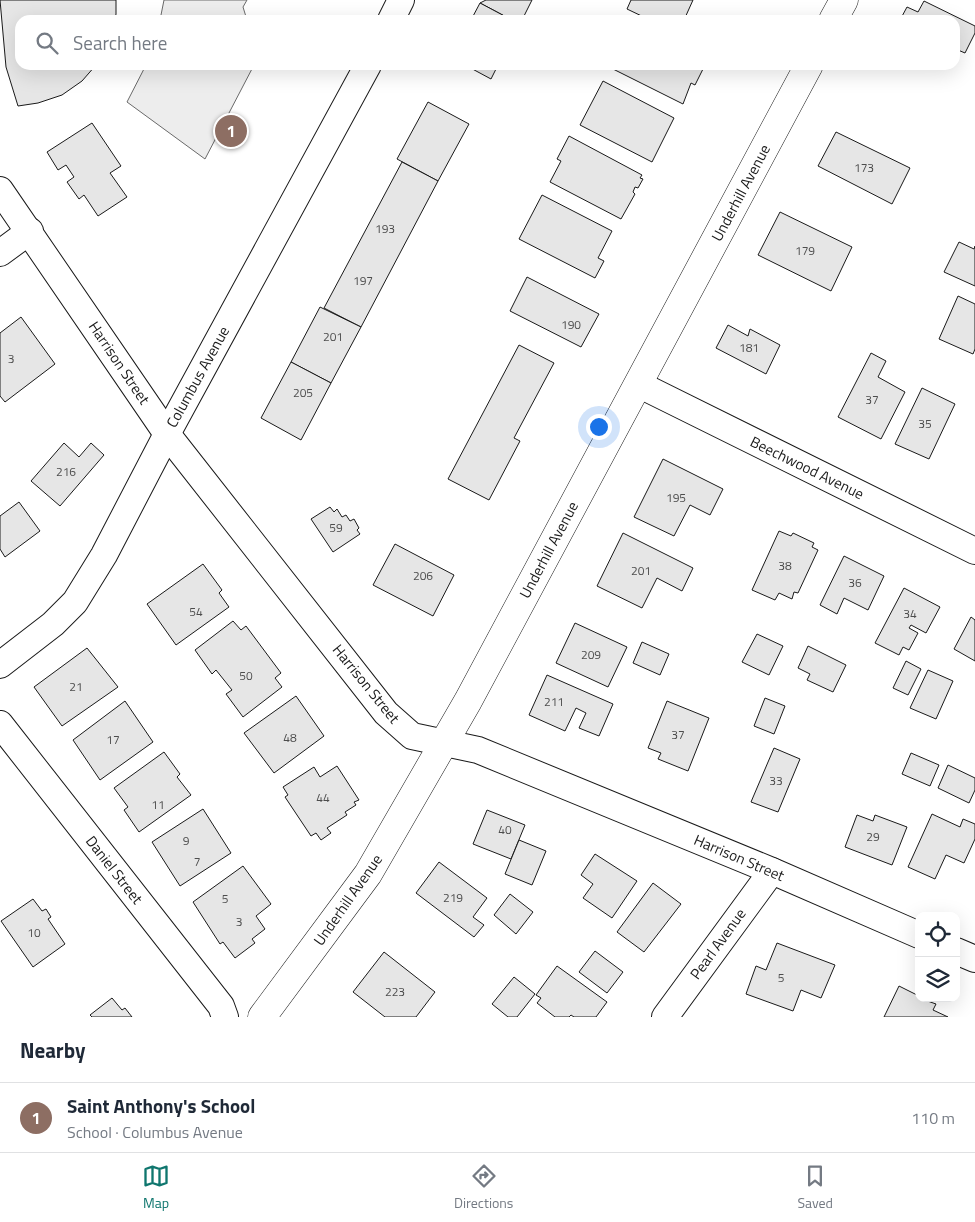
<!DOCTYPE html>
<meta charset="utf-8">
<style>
body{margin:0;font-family:"Titillium Web",sans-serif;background:#f2f2f3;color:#1f2937}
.controls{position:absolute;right:15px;bottom:15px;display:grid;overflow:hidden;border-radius:10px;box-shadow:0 5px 20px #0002}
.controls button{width:45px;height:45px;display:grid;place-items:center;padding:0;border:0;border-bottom:1px solid #e0e1e3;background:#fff;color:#1f2937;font:25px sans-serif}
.you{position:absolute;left:598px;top:426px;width:18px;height:18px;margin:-12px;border:4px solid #fff;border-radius:50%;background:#1a73e8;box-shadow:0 0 0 8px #1a73e833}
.badge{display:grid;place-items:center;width:32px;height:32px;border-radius:50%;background:#0f766e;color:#fff;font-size:16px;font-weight:700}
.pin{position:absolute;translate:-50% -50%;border:2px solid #fff;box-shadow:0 1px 5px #0006}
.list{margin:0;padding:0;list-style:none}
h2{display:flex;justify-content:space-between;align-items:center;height:65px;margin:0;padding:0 20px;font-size:21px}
h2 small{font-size:16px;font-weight:400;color:#747a83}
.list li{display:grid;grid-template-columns:32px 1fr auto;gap:15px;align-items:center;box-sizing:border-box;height:70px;padding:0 20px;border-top:1px solid #e0e1e3}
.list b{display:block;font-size:19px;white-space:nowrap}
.list p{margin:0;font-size:16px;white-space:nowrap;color:#747a83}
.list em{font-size:16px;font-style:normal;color:#747a83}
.icon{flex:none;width:28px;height:28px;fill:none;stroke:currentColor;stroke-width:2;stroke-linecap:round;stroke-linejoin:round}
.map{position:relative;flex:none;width:975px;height:1017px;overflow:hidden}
.search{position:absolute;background:#fff;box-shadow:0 5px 20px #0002;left:15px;right:15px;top:15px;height:55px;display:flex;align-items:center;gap:12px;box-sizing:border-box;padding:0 18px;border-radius:15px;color:#747a83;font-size:19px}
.sheet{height:135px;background:#fff}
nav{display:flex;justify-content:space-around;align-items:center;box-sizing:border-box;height:70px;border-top:1px solid #e0e1e3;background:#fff;font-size:14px;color:#747a83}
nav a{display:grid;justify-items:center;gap:2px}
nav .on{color:#0f766e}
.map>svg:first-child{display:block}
.parking{fill:#ededed;stroke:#6a6a6a}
.building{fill:#e6e6e6;stroke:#1a1a1a}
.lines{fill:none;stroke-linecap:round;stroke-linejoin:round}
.minor-casing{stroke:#1a1a1a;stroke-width:28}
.tertiary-casing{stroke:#1a1a1a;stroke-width:29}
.minor{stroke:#fff;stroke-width:26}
.tertiary{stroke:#fff;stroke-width:28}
.labels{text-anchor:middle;stroke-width:4;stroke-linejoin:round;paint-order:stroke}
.number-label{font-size:12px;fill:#4d4d4d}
.street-label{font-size:15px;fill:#1a1a1a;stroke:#fff}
</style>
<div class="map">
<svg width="975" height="1017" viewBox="0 0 975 1017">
<rect width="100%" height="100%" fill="#fff"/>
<!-- parking -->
<g class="parking">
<polygon points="164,0 247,0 243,7 247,20 160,20"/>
<polygon points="146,65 254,65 205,159 127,102"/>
</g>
<!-- building -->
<g class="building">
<polygon points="0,0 116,0 116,14 115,20 20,20 20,65 96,65 82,81 62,95 38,103 18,106 6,67"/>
<polygon points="486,0 532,0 522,20 512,20 480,3"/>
<polygon points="631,0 693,0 684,20 650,20 627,9"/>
<polygon points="924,1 975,26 975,33 965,53 958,50 955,55 955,20 900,20 907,7 918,12"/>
<polygon points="480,3 512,20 471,20"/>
<polygon points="465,65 498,65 491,79"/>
<polygon points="612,65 705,65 695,85 691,83 683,104 611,68"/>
<polygon points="603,81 674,118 652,162 580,125"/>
<polygon points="428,102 469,124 438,181 397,159"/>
<polygon points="92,123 121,166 110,173 127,197 98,216 84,195 79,199 67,182 74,177 66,165 58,170 47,152"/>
<polygon points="836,132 910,168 892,204 818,166"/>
<polygon points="569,136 642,175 640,178 643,179 638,188 635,187 633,192 635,194 621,219 550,182 561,161 557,159"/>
<polygon points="402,162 438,181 361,327 324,308"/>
<polygon points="542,195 612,231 598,258 604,261 595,278 519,239"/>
<polygon points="780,212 852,247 831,291 758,255"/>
<polygon points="959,242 974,249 975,246 975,286 944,272"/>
<polygon points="527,277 599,314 581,347 510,311"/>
<polygon points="958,296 975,304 975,349 973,354 939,339"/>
<polygon points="320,307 361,327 331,383 291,362"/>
<polygon points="21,317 55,364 5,402 0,396 0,333"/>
<polygon points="728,325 748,336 750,329 780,345 766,374 716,348"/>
<polygon points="519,345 554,363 514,438 520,441 489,500 448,479"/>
<polygon points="871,353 886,361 878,377 905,392 881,439 838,417"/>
<polygon points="291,362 331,383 301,440 261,418"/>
<polygon points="922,388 955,404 929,459 895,444"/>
<polygon points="64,443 79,457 91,443 104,455 60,506 31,481"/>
<polygon points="663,459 723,489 710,515 690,505 674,536 634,517"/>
<polygon points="19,502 40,531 5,557 0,549 0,516"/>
<polygon points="330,507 334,512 337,509 342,517 346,515 350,521 354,519 359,528 357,530 360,534 333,552 311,519"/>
<polygon points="779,531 791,536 793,533 814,543 812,547 818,550 798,593 794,592 792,599 779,593 775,600 752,590"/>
<polygon points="623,533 693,568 682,591 657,578 642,608 597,586"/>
<polygon points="395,544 454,575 433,616 373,585"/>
<polygon points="844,556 884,576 868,610 844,598 837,614 820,605"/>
<polygon points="203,564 222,590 219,593 229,607 176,645 147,604"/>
<polygon points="904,588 940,607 926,633 911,625 909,628 918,633 909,650 903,647 899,655 875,643"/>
<polygon points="971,617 975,620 975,661 954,649"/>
<polygon points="233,621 241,630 246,626 281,673 275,678 282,687 243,717 226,694 232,690 216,670 212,674 195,650"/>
<polygon points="575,623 627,647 608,687 556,663"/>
<polygon points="757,634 783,646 769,675 742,662"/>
<polygon points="642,642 669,654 660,675 633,663"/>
<polygon points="808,646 846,665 833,692 807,680 810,674 798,668"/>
<polygon points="87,648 118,687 62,726 34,687"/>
<polygon points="906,661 921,669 908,695 893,688"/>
<polygon points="928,670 953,681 936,719 910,708"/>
<polygon points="547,675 613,704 599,736 579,728 586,713 576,708 565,731 529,715"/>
<polygon points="296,696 324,736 274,773 244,733"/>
<polygon points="765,698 785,706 774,734 754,726"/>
<polygon points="125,701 153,742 100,780 73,740"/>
<polygon points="667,701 709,718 688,771 658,759 661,753 648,748"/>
<polygon points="774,748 800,759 778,812 751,802"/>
<polygon points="164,752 180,774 177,777 191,795 139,832 124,810 128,807 114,788"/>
<polygon points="911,753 939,765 930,786 902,774"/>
<polygon points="948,765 975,778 975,790 969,803 938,788"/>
<polygon points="337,766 359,800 354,802 356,805 345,812 347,815 327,828 331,833 321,840 316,833 311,836 285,797 288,795 283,787 314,767 320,777"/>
<polygon points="203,809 231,853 180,886 152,842"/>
<polygon points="487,810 525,825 511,859 473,844"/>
<polygon points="932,814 960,827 963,819 975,824 975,839 964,863 946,855 935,879 908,867"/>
<polygon points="857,815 873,821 875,815 907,827 892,865 845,847"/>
<polygon points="519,840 546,851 532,885 505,874"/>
<polygon points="595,854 637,881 612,918 583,898 593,884 581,875"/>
<polygon points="439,862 487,898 473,917 484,925 474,937 416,893"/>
<polygon points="243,866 271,904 256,916 265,929 252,939 255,943 235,958 223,942 220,944 193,902"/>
<polygon points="653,883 681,904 644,952 617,932"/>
<polygon points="510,894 533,912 516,934 494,915"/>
<polygon points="33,899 42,911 46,909 51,917 48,919 65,944 33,967 1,921"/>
<polygon points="777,943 835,965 821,998 801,990 793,1011 746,994 756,966 766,970"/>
<polygon points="595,951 623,972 607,993 579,972"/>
<polygon points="384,952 435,992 416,1017 385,1017 353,992"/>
<polygon points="557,966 607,1002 596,1017 574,1017 571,1015 569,1017 555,1017 537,1003 541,998 536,995"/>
<polygon points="514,977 535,994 517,1017 508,1017 492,1004"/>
<polygon points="899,986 919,996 919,998 936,1004 933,1010 948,1017 884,1017"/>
<polygon points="112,998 122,1010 125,1008 132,1017 92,1017 90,1015"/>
</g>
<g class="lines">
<!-- minor casing -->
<g class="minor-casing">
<g id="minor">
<polyline points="391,20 401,0"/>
<polyline points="0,190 167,434 386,713 412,736 478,750 772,871 919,935"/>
<polyline points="0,253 30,231"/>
<polyline points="638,384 975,551"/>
<polyline points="0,665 53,624 75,602 104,555 167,434 368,65"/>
<polyline points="0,724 221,1006 225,1017"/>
<polyline points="956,951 975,959"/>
<polyline points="665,1017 772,871"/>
</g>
</g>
<!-- tertiary casing -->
<g class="tertiary-casing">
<g id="tertiary">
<polyline points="833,20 844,0"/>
<polyline points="262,1017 368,874 468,701 809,65"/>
</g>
</g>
<!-- minor -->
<use href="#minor" class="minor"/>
<!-- tertiary -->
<use href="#tertiary" class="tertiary"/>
</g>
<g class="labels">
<!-- number labels -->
<g class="number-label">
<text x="864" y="172">173</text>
<text x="385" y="233">193</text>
<text x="805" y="255">179</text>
<text x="363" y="285">197</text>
<text x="571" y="329">190</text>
<text x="333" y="341">201</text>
<text x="749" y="352">181</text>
<text x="11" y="363">3</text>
<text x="303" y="397">205</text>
<text x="872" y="404">37</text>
<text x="925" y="428">35</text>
<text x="66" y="476">216</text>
<text x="676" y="502">195</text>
<text x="336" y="532">59</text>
<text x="785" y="570">38</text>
<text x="641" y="575">201</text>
<text x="423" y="580">206</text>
<text x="855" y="587">36</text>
<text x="196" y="616">54</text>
<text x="910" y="618">34</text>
<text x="591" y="659">209</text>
<text x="246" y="680">50</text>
<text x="76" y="691">21</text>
<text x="554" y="706">211</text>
<text x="678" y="739">37</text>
<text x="290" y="742">48</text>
<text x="113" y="744">17</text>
<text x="776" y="785">33</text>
<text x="323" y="802">44</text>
<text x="158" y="809">11</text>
<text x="505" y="834">40</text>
<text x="873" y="841">29</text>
<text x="186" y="845">9</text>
<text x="197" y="866">7</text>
<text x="453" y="902">219</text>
<text x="225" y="903">5</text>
<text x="239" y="926">3</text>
<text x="34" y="937">10</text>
<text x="781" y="982">5</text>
<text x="395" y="996">223</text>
</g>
<!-- street labels -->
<g class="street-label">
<text transform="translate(741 193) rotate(-62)" y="5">Underhill Avenue</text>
<text transform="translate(119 363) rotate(56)" y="5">Harrison Street</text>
<text transform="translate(198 377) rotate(-61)" y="5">Columbus Avenue</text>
<text transform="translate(807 468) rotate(26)" y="5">Beechwood Avenue</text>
<text transform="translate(549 550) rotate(-62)" y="5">Underhill Avenue</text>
<text transform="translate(366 684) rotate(51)" y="5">Harrison Street</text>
<text transform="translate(739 858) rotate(23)" y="5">Harrison Street</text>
<text transform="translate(114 870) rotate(52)" y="5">Daniel Street</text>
<text transform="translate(348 900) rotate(-55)" y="5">Underhill Avenue</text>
<text transform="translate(718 944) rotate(-54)" y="5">Pearl Avenue</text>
</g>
</g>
</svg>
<div class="controls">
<button><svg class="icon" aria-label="locate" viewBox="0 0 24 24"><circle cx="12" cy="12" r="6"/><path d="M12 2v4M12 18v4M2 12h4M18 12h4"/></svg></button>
<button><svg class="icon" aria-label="layers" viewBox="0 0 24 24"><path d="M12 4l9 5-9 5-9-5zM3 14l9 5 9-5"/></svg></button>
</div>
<div class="you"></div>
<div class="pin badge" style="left:231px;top:131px;background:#8d6e63">1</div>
<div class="search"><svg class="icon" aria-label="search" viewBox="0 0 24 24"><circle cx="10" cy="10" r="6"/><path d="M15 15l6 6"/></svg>Search here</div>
</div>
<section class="sheet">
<h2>Nearby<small></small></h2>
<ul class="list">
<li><span class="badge" style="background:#8d6e63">1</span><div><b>Saint Anthony's School</b><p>School · Columbus Avenue</p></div><em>110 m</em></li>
</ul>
</section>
<nav>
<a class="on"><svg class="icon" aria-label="map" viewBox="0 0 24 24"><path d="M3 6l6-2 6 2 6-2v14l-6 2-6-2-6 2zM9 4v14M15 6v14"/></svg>Map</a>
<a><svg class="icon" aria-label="directions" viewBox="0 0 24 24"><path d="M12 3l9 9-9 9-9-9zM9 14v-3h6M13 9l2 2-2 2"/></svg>Directions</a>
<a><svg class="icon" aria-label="saved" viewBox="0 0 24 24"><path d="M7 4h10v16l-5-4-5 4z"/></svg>Saved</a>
</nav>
